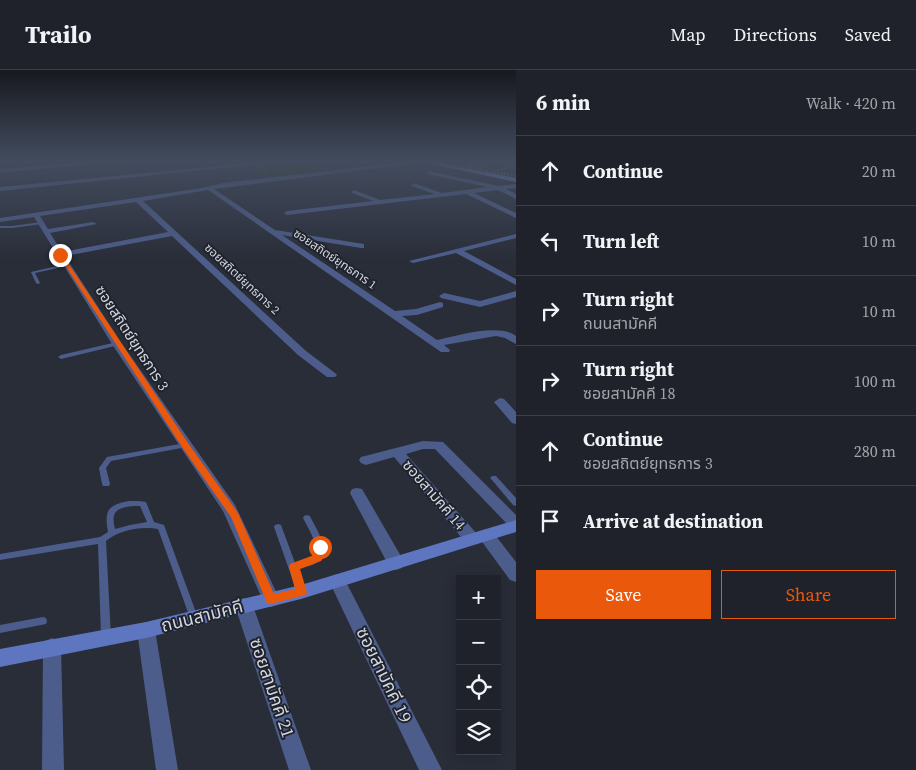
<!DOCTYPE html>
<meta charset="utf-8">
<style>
body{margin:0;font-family:"Source Serif 4","Noto Sans Thai",serif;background:#2c2f36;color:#f1f3f6}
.controls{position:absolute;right:15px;bottom:15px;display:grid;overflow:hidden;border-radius:0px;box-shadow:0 2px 12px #0003}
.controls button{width:45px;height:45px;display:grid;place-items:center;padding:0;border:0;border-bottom:1px solid #3c3f47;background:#1f222a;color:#f1f3f6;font:25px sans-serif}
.stop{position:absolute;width:15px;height:15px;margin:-11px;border:4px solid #ea580c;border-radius:50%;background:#fff}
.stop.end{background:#ea580c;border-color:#fff;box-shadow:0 1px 5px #0008}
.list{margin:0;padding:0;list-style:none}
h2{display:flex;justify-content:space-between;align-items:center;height:65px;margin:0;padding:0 20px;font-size:21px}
h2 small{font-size:16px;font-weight:400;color:#a1a4a8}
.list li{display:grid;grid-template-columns:32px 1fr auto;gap:15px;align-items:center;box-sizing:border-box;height:70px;padding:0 20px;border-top:1px solid #3c3f47}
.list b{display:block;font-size:19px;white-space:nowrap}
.list p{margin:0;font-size:16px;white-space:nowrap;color:#a1a4a8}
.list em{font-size:16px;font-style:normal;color:#a1a4a8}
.actions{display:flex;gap:10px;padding:15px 20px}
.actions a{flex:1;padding:11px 0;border:1px solid #ea580c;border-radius:0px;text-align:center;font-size:18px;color:#ea580c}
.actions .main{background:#ea580c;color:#fff}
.icon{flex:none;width:28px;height:28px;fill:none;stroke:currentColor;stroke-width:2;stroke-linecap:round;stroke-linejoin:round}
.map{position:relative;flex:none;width:516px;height:700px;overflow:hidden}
header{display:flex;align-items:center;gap:30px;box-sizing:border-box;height:70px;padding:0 25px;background:#1f222a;border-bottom:1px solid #3c3f47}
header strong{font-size:24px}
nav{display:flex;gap:28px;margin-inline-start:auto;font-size:18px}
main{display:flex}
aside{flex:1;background:#1f222a}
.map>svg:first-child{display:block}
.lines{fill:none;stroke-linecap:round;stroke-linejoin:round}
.lane{fill:#4d5d8b;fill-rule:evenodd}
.street{fill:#4d5d8b;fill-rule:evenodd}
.secondary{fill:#5e76bf;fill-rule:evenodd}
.primary{fill:#6b89e7;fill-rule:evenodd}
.rail{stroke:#9da0a8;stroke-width:2;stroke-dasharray:1 2.5;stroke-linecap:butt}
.wall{fill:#1f4606}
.shaded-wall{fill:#193905}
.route{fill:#ea580c}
.labels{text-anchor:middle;stroke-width:4;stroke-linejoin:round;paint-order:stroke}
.far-street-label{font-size:12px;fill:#d4d6dd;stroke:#1f232d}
.street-label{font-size:15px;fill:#d4d6dd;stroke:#1f232d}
.near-street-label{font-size:18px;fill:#d4d6dd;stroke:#1f232d}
</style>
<header>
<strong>Trailo</strong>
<nav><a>Map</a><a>Directions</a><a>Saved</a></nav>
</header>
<main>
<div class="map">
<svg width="516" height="700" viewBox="0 0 516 700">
<rect width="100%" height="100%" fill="#292d38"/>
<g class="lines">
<!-- lane -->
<g class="lane">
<polygon points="494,92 499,92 479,99 477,98"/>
<polygon points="516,94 516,96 495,102 494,101"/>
<polygon points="41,152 43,153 42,154 12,158 0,158 0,156 12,156"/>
<polygon points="66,194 67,194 67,196 35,203 40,213 38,214 36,213 31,202"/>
<polygon points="117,272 120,274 119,275 61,289 58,287 61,285"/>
<polygon points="185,373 188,375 187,377 111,391 106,398 110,414 109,416 103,416 102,414 99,398 107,387"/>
<polygon points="492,406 496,406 516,428 516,436 513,435 492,410 490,408"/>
<path d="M129,431h10l7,1 8,20 10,3 34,93 -1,3 -3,1 -3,-1 -1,-3 -32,-89c-16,-3 -39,1 -52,12l5,96 -2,3 -3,1 -3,-1 -2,-3 -3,-93 -98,16v-6l100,-17 8,-5c-4,-22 0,-27 21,-31zM140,436l7,16 -17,3 -15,4c-1,-4 -2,-9 -1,-13 2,-10 18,-10 26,-10z"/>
<path d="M307,445l3,1c5,11 21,34 10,44 -6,6 -15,7 -23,9l8,23 -1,3 -3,1 -3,-1 -1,-3 -23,-65 1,-2 3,-1 3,1 14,38c6,-1 15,-2 19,-7 7,-8 -7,-30 -11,-38l1,-2z"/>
<polygon points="43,547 46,548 47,551 46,554 0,563 0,555"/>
</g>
<!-- street -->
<g class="street">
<polygon points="84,92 111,92 0,103 0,99"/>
<polygon points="259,92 283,92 0,121 0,117"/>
<path d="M405,92h20l-211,27 61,41 89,14v4h-3l-79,-13 113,76 21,-2 24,-7 3,1v4l-26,8 -15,1 35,24c20,-4 62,-17 79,-4v8l-11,-6 -9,-2 -52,9 6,5 -1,2h-8l-233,-162 -65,11 163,150 29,22 2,2 -2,2h-8l-29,-22 -126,-119 -107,20 57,88 113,161 45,95 -3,5 -6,2 -6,-2 -42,-94 -111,-167 -78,-127 -34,5v-4l202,-30 21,-5zM136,132l32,30 -106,20 -12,-19 47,-9 -4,-2 -45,7 -8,-13z"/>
<polygon points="475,92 485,92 468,98 465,96"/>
<polygon points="428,101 499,116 516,114 516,118 506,119 516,124 516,129 498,120 474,123 516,143 516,148 466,124 287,145 284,143 287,141 373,131 352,123 351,122 354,120 380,130 435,124 411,116 413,113 442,123 488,117 426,104"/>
<polygon points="516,164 516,168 464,181 516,209 516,215 456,183 413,193 409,191"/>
<polygon points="516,221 516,227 480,237 441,228 439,226 444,223 480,231"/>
<polygon points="500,328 504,329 516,342 516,354 512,353 494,332"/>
<polygon points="423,371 443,372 516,445 516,460 511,458 435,379 423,379 406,384 478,465 480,469 478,473 472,475 466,473 394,387 366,395 361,393 359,390 361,387"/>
<polygon points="357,418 362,419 402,488 404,493 402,498 396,500 390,498 350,423 352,419"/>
<polygon points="486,459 492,461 516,492 516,512 510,510 480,469 478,465 480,461"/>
<polygon points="337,504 343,506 442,700 419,700 329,511 331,506"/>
<polygon points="244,528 250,531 253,536 311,700 289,700 235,536 238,531"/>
<polygon points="146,552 152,554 155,560 178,700 156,700 137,560 140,554"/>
<polygon points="52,568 59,571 61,577 64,700 42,700 43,577 45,571"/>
</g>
<!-- secondary -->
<polygon class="secondary" points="516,450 516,462 301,529 146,568 0,597 0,579 146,552 301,515"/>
<!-- primary -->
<polygon class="primary" points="422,92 435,92 516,108 516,112"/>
<!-- rail -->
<polyline class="rail" points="439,92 516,106"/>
</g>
<!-- wall -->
<g class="wall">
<polygon points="256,92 310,92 310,101 267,106 256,97"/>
<polygon points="492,92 516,92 516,93 497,98 492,97"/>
</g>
<!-- shaded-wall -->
<g class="shaded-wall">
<polygon points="310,92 310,101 267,106 267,93"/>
<polygon points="498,92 516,92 516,93 497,98"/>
</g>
<!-- sky -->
<linearGradient id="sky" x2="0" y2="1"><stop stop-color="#17191f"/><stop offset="0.48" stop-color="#434c5e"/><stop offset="1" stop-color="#434c5e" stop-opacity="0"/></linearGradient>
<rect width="516" height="190" fill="url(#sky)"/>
<!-- route -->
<polygon class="route" points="58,184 62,184 188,373 238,443 274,524 295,519 289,497 290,494 314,485 317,474 324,474 326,484 321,491 300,499 307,522 305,525 271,534 267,533 231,447 182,377"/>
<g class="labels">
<!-- far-street labels -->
<g class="far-street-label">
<text transform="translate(335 189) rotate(34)" y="4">ซอยสถิตย์ยุทธการ 1</text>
<text transform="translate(242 209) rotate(43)" y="4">ซอยสถิตย์ยุทธการ 2</text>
</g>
<!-- street labels -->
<g class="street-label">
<text transform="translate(132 268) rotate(57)" y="5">ซอยสถิตย์ยุทธการ 3</text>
<text transform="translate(434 425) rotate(49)" y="5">ซอยสามัคคี 14</text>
</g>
<!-- near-street labels -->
<g class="near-street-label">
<text transform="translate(202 546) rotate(-14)" y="6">ถนนสามัคคี</text>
<text transform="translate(384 605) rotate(64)" y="6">ซอยสามัคคี 19</text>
<text transform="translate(272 618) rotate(71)" y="6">ซอยสามัคคี 21</text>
</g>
</g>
</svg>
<div class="controls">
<button>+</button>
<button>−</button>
<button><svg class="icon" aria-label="locate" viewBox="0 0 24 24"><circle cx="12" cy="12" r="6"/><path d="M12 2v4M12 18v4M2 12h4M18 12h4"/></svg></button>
<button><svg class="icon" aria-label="layers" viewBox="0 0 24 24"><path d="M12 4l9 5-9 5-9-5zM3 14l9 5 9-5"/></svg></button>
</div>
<div class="stop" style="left:320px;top:477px"></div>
<div class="stop end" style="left:60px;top:185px"></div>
</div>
<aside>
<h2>6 min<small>Walk · 420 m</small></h2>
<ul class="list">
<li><svg class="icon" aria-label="ahead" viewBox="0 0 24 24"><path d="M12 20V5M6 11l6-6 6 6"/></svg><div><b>Continue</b></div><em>20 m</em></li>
<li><svg class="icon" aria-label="left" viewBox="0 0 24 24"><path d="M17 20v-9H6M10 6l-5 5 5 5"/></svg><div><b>Turn left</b></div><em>10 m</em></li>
<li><svg class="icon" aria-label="right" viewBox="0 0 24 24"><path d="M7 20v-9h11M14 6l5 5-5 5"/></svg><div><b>Turn right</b><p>ถนนสามัคคี</p></div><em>10 m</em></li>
<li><svg class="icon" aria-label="right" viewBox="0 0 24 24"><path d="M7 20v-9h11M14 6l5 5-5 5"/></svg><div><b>Turn right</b><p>ซอยสามัคคี 18</p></div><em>100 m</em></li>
<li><svg class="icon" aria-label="ahead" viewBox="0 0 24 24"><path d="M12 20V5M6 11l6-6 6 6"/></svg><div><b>Continue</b><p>ซอยสถิตย์ยุทธการ 3</p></div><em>280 m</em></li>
<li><svg class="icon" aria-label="arrive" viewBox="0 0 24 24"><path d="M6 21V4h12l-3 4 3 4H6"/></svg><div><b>Arrive at destination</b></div></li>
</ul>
<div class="actions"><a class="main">Save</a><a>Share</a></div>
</aside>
</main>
